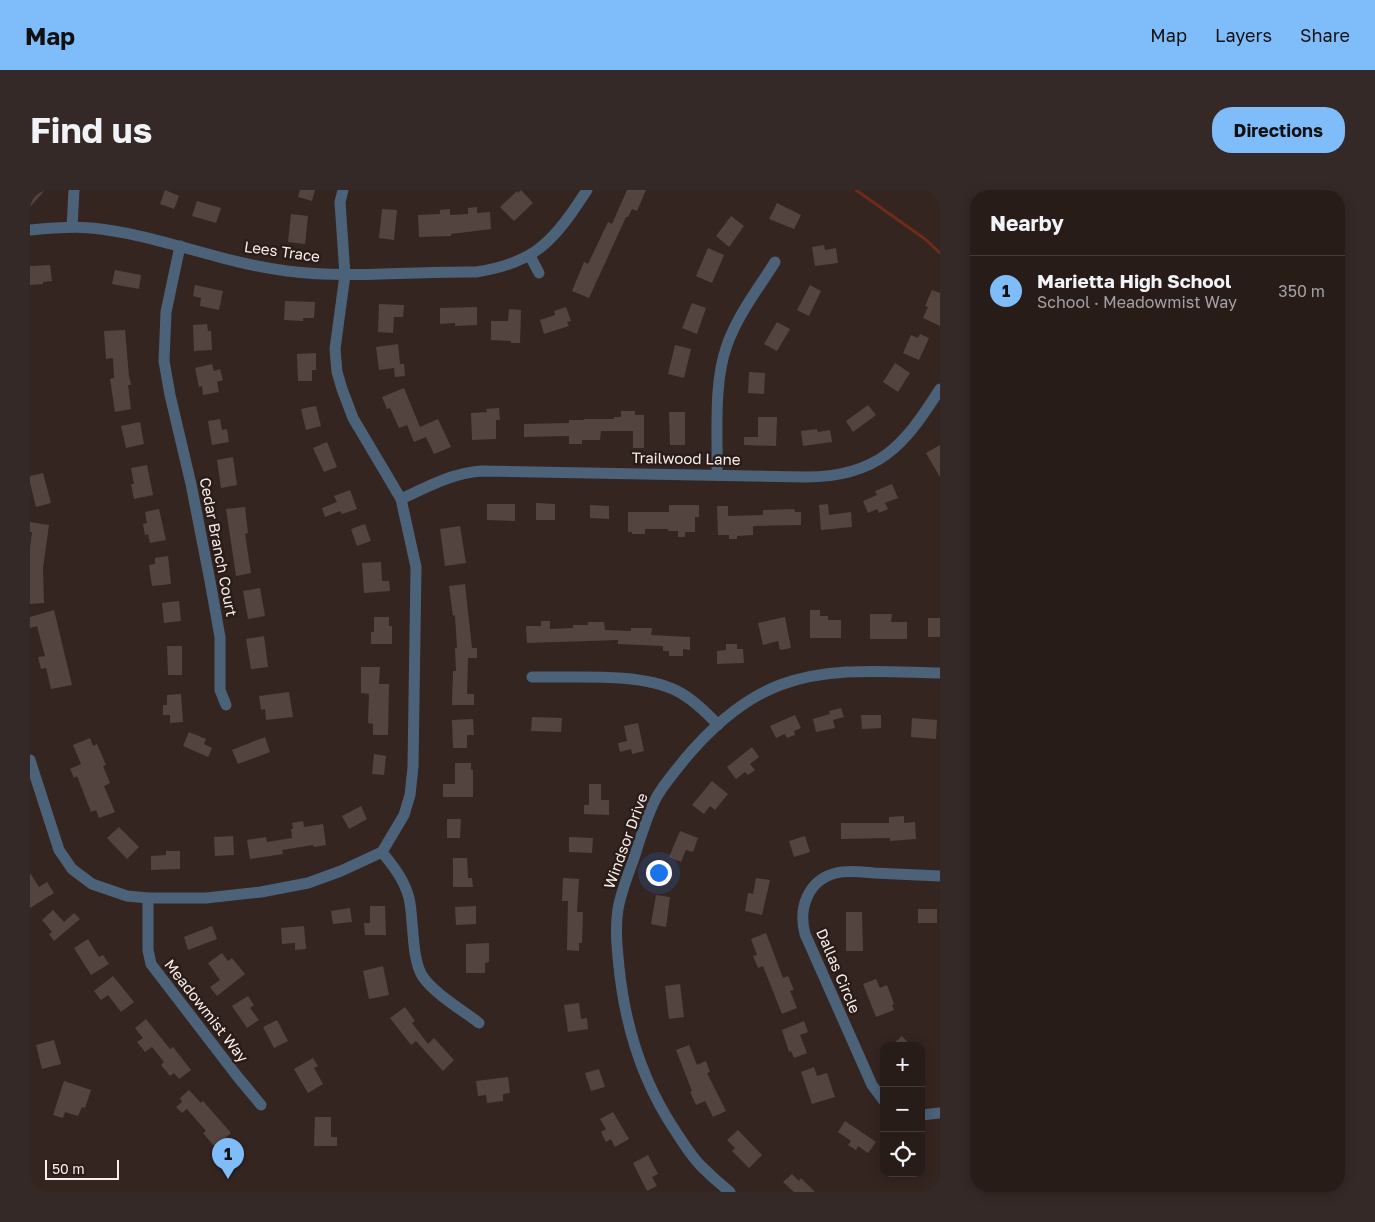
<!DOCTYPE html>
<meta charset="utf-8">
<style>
body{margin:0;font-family:"Golos Text",sans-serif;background:#342926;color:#f1f3f6}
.controls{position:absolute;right:15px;bottom:15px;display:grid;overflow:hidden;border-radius:10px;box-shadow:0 2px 12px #0003}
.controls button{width:45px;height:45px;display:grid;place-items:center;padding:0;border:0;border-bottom:1px solid #443a38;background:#281c19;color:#f1f3f6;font:25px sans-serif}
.scale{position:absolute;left:15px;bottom:12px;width:74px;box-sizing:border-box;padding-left:5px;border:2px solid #f9eeeb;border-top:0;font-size:14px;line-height:18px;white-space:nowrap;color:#f9eeeb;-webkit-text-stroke:4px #2a1c18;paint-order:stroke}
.you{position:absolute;left:628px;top:682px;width:18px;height:18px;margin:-12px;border:4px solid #fff;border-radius:50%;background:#1a73e8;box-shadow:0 0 0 8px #1a73e833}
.badge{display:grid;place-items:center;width:32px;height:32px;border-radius:50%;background:#7fbdfa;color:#111;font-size:16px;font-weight:700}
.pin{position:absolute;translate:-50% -41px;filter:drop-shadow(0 1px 2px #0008)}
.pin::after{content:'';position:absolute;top:26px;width:18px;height:15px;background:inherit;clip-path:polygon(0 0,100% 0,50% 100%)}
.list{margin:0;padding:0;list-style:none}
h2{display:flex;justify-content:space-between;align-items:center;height:65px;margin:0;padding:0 20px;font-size:21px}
h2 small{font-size:16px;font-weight:400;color:#a5a1a2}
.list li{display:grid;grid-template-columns:32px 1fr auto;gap:15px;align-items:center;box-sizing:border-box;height:70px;padding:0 20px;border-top:1px solid #443a38}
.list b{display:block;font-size:19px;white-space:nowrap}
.list p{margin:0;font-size:16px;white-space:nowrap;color:#a5a1a2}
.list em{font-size:16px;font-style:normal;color:#a5a1a2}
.icon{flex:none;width:28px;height:28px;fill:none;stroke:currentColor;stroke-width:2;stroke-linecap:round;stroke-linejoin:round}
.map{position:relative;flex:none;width:910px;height:1002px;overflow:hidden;border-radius:20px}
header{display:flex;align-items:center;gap:30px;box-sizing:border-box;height:70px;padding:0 25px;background:#7fbdfa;color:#111}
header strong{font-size:24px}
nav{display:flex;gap:28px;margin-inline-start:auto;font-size:18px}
.intro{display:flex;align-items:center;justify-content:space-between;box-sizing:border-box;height:120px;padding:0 30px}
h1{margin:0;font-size:35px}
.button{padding:12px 22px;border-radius:20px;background:#7fbdfa;color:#111;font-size:18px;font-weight:700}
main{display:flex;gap:30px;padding:0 30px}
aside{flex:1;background:#281c19;border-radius:20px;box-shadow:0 2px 12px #0003}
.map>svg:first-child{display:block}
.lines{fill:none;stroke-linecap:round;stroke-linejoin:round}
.stream{stroke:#6e2b1a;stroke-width:3}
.building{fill:#54443f}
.minor{stroke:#4c6279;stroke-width:11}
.labels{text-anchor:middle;stroke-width:5;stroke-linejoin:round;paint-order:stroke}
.street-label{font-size:15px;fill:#f9eeeb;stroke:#2a1c18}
</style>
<header>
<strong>Map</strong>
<nav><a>Map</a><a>Layers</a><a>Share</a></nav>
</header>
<div class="intro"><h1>Find us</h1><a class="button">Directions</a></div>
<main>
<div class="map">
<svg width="910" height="1002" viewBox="0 0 910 1002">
<rect width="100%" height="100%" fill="#352521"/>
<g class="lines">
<!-- stream -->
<polyline class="stream" points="826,0 895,49 910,63"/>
</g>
<!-- building -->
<g class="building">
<polygon points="0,0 15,0 0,17"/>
<polygon points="135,0 149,6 144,19 130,14"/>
<polygon points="270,0 285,0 282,11 268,7"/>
<polygon points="491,0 503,13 484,31 470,17 487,1 488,3"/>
<polygon points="597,0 616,0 607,21 602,19 598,27 596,27 559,108 542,101 554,72 558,74 578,32 582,34"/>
<polygon points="167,11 191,18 186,33 162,26"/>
<polygon points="747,13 771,25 764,39 739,29"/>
<polygon points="447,17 447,23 460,22 461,39 421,44 421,46 389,47 388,25 410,24 410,20 420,19 420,25 438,24 438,18"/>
<polygon points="352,19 367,20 364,50 349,48"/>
<polygon points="261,24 278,26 275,54 258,52"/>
<polygon points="701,26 714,36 699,57 686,46"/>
<polygon points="794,55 795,60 806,58 808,73 785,76 782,57"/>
<polygon points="678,58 694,65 682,93 666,86"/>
<polygon points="20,75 22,91 13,92 13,94 0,95 0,76"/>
<polygon points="85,80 111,85 109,99 82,94"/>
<polygon points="165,95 193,101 189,120 170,116 171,108 163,106"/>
<polygon points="780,95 791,101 779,126 767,120"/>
<polygon points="902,100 910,103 910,136 893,128 898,117 895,116"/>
<polygon points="255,111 285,112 284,128 273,128 273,131 254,130"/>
<polygon points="662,113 676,118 667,144 652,138"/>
<polygon points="349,114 374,115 373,127 364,127 363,143 348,142"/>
<polygon points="447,117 447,135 425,136 425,133 410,134 410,118"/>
<polygon points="536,117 541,131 537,132 539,136 514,144 510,130 525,125 524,121"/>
<polygon points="479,119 491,120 490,153 481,153 481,151 461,150 461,131 478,131"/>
<polygon points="747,132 760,139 747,161 734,154"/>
<polygon points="177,134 178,141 181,141 182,160 164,161 163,135"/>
<polygon points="95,140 99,186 101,195 98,195 101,219 85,222 80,189 84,188 83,168 76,169 74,141"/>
<polygon points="890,144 899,148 889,170 873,163 881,145 888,148"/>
<polygon points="368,154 370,174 374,174 375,186 365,187 364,178 349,180 346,157"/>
<polygon points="645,155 661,159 654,188 638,184"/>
<polygon points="286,163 286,180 282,180 282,191 268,191 267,164"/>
<polygon points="865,173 880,183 868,202 853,192"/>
<polygon points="182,174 184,181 190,179 193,190 187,192 189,202 173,205 172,196 169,197 165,178"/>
<polygon points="719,182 735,183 734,204 718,203"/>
<polygon points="374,198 390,237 408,229 421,257 404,264 396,247 384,252 377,235 369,238 360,218 357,219 352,207"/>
<polygon points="838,215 846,225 823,242 816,231"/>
<polygon points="286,216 291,236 276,240 271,219"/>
<polygon points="469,218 470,230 466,230 466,249 442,250 441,223 457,222 456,219"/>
<polygon points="591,221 605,221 605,225 614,225 614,258 603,258 603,241 571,241 570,250 552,250 552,254 539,254 539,246 494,247 494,234 539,233 539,230 554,230 554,229 584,229 584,227 591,227"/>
<polygon points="639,222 655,222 655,255 640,255"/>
<polygon points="728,227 747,227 746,256 714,255 714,247 728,247"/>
<polygon points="190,229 192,240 197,239 199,252 182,255 178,231"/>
<polygon points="110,232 114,254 96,258 91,236"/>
<polygon points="787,239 788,242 800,240 802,252 773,256 771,241"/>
<polygon points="297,252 307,277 294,282 283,258"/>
<polygon points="910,255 910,287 896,263"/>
<polygon points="203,267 207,295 191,298 187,270"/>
<polygon points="117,275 123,305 104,309 101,294 104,294 101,278"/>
<polygon points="13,283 21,313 6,317 0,293 0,286"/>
<polygon points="862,294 868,308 855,313 858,319 849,323 847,319 838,323 833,311 847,305 845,301"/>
<polygon points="320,300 327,319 312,324 310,321 295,327 292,318 307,312 304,306"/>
<polygon points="506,313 525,314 525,330 506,330"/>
<polygon points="457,314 485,314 485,331 457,330"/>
<polygon points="798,314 799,325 821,322 822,337 791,340 789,315"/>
<polygon points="560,315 579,316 579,329 560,328"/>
<polygon points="639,315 669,315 669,327 665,327 665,342 655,342 655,347 648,347 648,341 638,341 638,339 615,339 615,344 602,344 602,342 598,342 598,322 639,322"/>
<polygon points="687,316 698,316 698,326 733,325 733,320 764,319 765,322 771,322 771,335 723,336 723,345 707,346 707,349 699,349 699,345 688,345"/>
<polygon points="215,317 218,343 215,344 221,383 206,386 196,319"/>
<polygon points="129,319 136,350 120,353 118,344 115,345 113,334 117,333 115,322"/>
<polygon points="0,332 19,335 13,378 14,413 0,414 0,358 2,342 0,342"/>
<polygon points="335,334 341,351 327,356 321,339"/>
<polygon points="430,336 436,373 415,376 410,339"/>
<polygon points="138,366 141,394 122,396 119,375 125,374 125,368"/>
<polygon points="351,372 352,391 359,391 360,401 334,403 332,373"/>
<polygon points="435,394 442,458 447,458 447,468 438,468 437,504 444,504 444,515 422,515 423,481 426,481 425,458 427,458 425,425 423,426 419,396"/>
<polygon points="230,398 235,426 218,429 213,401"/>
<polygon points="149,411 151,431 134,433 132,413"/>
<polygon points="24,420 42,495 21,499 16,478 11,479 8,467 15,466 7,436 0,438 0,427"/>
<polygon points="780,420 790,420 790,426 798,426 798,430 811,430 811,448 780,448"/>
<polygon points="840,424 862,424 861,432 877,432 877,449 840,449"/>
<polygon points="344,427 359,427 359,436 362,436 362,454 341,454 341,442 344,442"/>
<polygon points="755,427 761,458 750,460 748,451 733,455 728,433"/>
<rect x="898" y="428" width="12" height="19"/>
<polygon points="511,431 520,431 520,439 543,438 543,435 558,435 558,432 574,432 575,440 601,441 601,438 622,438 621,445 660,447 660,460 653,459 653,466 639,466 639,461 633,461 633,456 588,454 588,450 497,453 496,436 511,436"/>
<polygon points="234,446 238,477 221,479 216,449"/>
<polygon points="696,454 707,454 707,459 713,459 714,473 687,474 687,461 696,460"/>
<polygon points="137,456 152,456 152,485 138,485"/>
<polygon points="331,477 350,477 349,494 359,494 358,545 343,545 343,534 338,533 339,504 331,503"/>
<polygon points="259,502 263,527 236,530 235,519 231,520 229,506"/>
<polygon points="151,504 153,532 140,533 140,525 133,525 133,515 137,515 137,505"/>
<polygon points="811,518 814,527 803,530 805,538 786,542 783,529 800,524 799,521"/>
<polygon points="765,525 771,538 764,541 765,545 757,548 755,544 746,548 740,536"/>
<polygon points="831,525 851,525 851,538 832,539"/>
<polygon points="502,527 532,528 531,542 501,541"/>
<polygon points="882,528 907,530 906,549 881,547"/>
<polygon points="443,529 444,545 437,545 437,558 423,558 422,530"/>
<polygon points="608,533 614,561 602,564 601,559 590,562 588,553 597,551 594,536"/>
<polygon points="159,542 176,549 174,554 182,558 178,567 153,556"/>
<polygon points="235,547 240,562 208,574 202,560"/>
<polygon points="60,548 63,556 67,554 76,575 73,576 80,593 74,596 85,622 69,628 66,620 61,622 47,586 44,588 40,579 51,574 43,555"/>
<polygon points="722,557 729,567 720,574 725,580 718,585 715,582 706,589 697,577"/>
<polygon points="344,564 356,566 354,585 342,584"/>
<polygon points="425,573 441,573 441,580 443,580 443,607 413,607 413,594 425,594"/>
<polygon points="682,591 698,604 685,620 680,616 674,624 662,615"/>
<polygon points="559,594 571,594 571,610 579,610 579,625 554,624 554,615 559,615"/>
<polygon points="331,616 337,629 319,639 312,626"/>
<polygon points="874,626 874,633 885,632 886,649 860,651 860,648 811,649 811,633 859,633 859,627"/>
<polygon points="417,629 431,629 430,648 417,648"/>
<polygon points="273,631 274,637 293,634 296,655 284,657 283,655 252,660 253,664 220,669 217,650 236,647 237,652 262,648 261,639 263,639 262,633"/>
<polygon points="89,637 109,657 97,669 77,648"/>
<polygon points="650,641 668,648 663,662 656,660 651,672 639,667"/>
<polygon points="203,646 204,665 185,666 184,647"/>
<polygon points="775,646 780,662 764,667 759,651"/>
<polygon points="539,647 563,648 562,663 539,662"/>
<polygon points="136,661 150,661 150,679 121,680 121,666 136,665"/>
<polygon points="423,668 437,668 438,688 442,688 443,697 423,697"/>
<polygon points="0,683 9,697 17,692 24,703 0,718"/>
<polygon points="533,688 549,689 547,722 553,722 552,753 549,753 549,761 537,760 538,711 532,711"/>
<polygon points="726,688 740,690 732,725 715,721 718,703 723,704"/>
<polygon points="626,705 640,707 636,737 621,734"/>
<polygon points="340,716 355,716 356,745 335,745 334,733 340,733"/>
<polygon points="446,716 446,734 426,735 425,717"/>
<polygon points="320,718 322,732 303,734 301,721"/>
<rect x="888" y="719" width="19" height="14"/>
<polygon points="23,720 34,732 44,723 50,729 24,751 19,744 22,742 12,730"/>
<polygon points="816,722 832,722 833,761 816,761"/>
<polygon points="182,736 187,749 158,760 154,747"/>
<polygon points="274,736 276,759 265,760 265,753 252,754 251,738"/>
<polygon points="736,743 753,788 758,786 764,800 760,801 767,818 752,824 733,776 728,778 723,766 727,765 721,749"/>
<polygon points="58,749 69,767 73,765 79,774 61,785 44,758"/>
<polygon points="459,753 459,772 455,773 455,783 436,783 436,754"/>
<polygon points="192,763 198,771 202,768 215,784 187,806 180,797 190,790 178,773"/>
<polygon points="353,776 359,805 339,809 333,781"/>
<polygon points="83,786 104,812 91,822 78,805 71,810 64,801"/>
<polygon points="846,789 850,798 857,795 864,814 862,815 864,820 846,827 833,794"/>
<polygon points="650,794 654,827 639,829 635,796"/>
<polygon points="218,806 224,815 220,818 229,830 217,838 202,816"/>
<polygon points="549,813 551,829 557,828 558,839 538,842 534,815"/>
<polygon points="375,817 385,831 382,833 398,854 404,848 424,870 413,881 386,851 381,855 360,828"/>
<polygon points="116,829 140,859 143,857 161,880 149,889 144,883 140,886 131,875 134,872 122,857 115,862 107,852 113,848 105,838"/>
<polygon points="247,830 258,851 244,858 233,837"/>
<polygon points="774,831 778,842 770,845 777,863 764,868 761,861 759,862 752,840"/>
<polygon points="872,846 881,856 861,856"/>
<polygon points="24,850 31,874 12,879 6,855"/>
<polygon points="659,855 667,875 676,871 680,882 677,883 696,921 683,927 675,911 666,915 660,902 662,901 646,860"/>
<polygon points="283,868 288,876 284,878 293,894 278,903 264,879"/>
<polygon points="784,877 787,886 797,883 805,907 782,914 771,882"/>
<polygon points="569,879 575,897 561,901 555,883"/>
<polygon points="478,887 480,903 473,904 473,911 457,913 456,905 448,906 446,891"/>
<polygon points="34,891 61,900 55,918 52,917 48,926 35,922 33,928 23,925"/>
<polygon points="159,900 171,913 173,911 201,943 185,957 173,943 176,941 157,919 152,923 146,917 152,912 150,908"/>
<polygon points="583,922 599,949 585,957 581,949 576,952 571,942 576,939 570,929"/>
<polygon points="285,927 301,927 301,947 307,947 307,956 284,956"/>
<polygon points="815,931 846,952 838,963 828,956 826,960 818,955 821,951 808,942"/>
<polygon points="708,940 732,965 719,978 702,961 705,958 697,950"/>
<polygon points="618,965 628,984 622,987 627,996 617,1001 603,973"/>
<polygon points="762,984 769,991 771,988 785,1002 764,1002 753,992"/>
</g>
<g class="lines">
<!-- minor -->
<g class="minor">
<polyline points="42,37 44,0"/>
<path d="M0,40c20,-2 40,-4 61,-2 66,6 129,35 196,43 62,8 126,0 189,1 61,-9 79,-33 111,-82"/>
<polyline points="150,56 136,122 134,171 140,205 161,294 180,391 190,447 190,500 196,515"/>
<polyline points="500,66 509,83"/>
<path d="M687,285c1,-41 -4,-91 10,-130 10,-29 31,-56 48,-83"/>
<path d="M371,309c26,-12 51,-26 80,-28l325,6c72,0 98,-31 134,-88"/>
<path d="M502,487c41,1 108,-5 145,14 16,8 29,21 41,34"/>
<polyline points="0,570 29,660 42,679 62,694 97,706 118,708 176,708 231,702 278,693 311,681 352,662 374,625 380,605 383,577 386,377 371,309 323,228 312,199 307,182 305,159 315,85 310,12 313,0"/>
<path d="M352,662c11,14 22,27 27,46 5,21 2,62 14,79 12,17 39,33 56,46"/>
<polyline points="118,708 118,760 121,774 207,886 231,915"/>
<path d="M854,911l-12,-16 -67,-151c-7,-26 3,-54 31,-61 12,-3 26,-1 38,0 22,1 44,2 66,3"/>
<polyline points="891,925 910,923"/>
<path d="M700,1002c-10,-8 -20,-17 -29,-26 -10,-10 -17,-22 -25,-34 -33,-49 -51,-106 -57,-165 -2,-19 -4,-39 -1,-58 3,-17 10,-34 16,-51 6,-19 12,-39 21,-58 7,-14 19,-27 29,-40 25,-30 59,-61 96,-75 51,-19 107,-13 160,-12"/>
</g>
</g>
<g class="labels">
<!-- street labels -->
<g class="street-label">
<text transform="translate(252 62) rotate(8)" y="5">Lees Trace</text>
<text transform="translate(656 269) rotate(1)" y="5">Trailwood Lane</text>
<text transform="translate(188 357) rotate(79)" y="5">Cedar Branch Court</text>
<text transform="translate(596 651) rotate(-70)" y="5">Windsor Drive</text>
<text transform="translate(808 781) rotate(67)" y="5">Dallas Circle</text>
<text transform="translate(176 821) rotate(52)" y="5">Meadowmist Way</text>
</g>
</g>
</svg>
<div class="controls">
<button>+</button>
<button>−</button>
<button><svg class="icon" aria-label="locate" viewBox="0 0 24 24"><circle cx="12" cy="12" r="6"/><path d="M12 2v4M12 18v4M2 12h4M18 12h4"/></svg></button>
</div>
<div class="scale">50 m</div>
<div class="you"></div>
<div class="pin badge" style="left:198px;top:989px">1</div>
</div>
<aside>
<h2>Nearby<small></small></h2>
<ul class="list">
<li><span class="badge">1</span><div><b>Marietta High School</b><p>School · Meadowmist Way</p></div><em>350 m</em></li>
</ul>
</aside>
</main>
